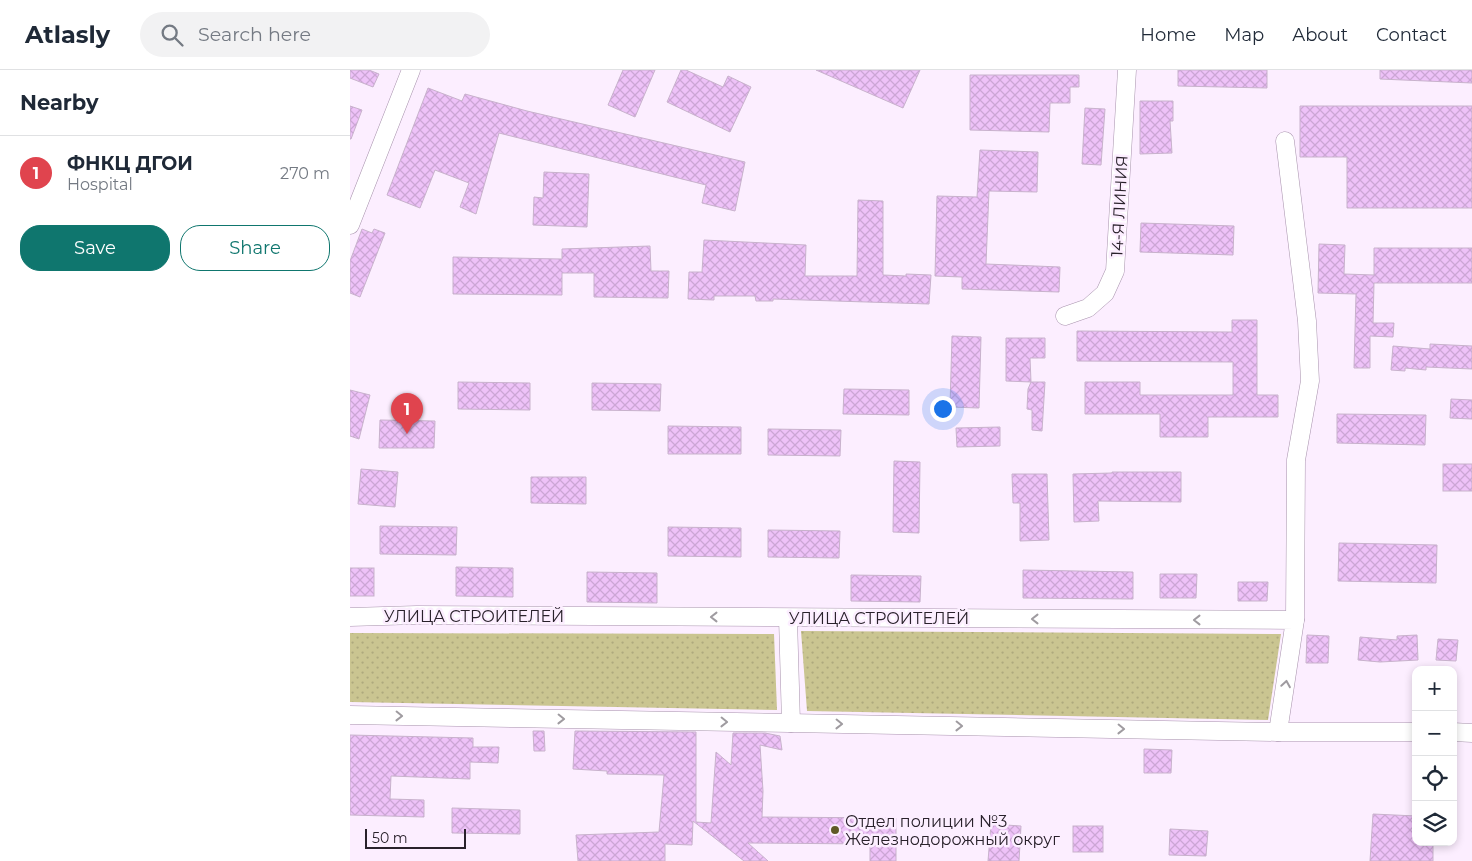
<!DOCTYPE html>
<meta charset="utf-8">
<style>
body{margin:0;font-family:Montserrat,sans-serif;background:#f2f2f3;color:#1f2937}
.controls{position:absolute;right:15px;bottom:15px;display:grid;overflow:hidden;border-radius:10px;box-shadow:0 2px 8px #0003}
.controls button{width:45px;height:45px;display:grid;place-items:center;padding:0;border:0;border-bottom:1px solid #e0e1e3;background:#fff;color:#1f2937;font:25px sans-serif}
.scale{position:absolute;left:15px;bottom:12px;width:101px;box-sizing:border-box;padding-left:5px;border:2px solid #29212b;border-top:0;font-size:14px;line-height:18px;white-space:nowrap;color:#29212b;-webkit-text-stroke:4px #fceeff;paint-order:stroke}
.you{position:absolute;left:592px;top:338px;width:18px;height:18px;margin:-12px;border:4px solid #fff;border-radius:50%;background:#1a73e8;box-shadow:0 0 0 8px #1a73e833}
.badge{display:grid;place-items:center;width:32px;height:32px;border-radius:50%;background:#0f766e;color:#fff;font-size:16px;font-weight:700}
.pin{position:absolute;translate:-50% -41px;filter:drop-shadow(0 1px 2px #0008)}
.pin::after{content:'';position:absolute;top:26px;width:18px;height:15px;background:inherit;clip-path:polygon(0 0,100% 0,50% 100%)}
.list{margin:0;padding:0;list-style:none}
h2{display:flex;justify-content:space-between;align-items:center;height:65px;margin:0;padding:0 20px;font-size:21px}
h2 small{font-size:16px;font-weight:400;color:#747a83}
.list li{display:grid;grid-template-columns:32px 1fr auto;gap:15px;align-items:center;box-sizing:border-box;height:75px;padding:0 20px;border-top:1px solid #e0e1e3}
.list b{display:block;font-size:19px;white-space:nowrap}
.list p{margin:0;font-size:16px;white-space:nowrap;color:#747a83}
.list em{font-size:16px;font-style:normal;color:#747a83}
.actions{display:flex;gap:10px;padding:15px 20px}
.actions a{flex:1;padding:11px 0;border:1px solid #0f766e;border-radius:20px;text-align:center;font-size:18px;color:#0f766e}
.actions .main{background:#0f766e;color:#fff}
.icon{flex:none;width:28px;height:28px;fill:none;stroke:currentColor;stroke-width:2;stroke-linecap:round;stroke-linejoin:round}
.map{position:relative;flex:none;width:1122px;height:791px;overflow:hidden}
header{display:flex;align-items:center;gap:30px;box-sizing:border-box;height:70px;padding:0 25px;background:#fff;border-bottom:1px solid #e0e1e3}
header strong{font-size:24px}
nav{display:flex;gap:28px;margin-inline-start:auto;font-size:18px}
.search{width:350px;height:45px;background:#f2f2f3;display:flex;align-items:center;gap:12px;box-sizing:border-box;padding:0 18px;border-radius:28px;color:#747a83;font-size:19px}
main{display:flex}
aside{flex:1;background:#fff}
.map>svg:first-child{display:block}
.grass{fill:url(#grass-dots)}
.building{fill:url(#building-cross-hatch);stroke:#c8b2cc}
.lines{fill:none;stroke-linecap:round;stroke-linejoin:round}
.minor-casing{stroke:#a893ad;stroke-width:19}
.minor{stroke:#fff;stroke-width:18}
.oneway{stroke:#9f9ba0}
.poi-dot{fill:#5f5926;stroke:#fceeff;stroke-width:2}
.labels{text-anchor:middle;stroke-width:5;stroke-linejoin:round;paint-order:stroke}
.street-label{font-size:16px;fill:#29212b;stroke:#fceeff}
.poi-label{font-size:16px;fill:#29212b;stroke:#fceeff;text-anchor:start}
</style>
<header>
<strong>Atlasly</strong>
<div class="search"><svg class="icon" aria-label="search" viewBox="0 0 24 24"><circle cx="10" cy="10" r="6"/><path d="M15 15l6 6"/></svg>Search here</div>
<nav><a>Home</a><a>Map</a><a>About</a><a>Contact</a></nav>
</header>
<main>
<aside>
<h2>Nearby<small></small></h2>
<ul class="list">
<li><span class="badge" style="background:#e0444e">1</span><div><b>ФНКЦ ДГОИ</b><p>Hospital</p></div><em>270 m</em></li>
</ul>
<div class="actions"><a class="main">Save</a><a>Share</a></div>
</aside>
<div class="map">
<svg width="1122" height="791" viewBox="0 0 1122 791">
<defs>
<pattern id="grass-dots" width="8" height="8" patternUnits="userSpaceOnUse" patternTransform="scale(1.25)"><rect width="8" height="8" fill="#cac591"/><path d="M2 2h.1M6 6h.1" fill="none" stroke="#aea97d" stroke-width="1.8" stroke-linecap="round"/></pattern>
<pattern id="building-cross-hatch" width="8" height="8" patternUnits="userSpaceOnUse" patternTransform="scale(1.25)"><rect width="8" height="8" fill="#eec2f8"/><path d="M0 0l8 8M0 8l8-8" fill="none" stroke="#cca6d5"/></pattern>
</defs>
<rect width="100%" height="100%" fill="#fceeff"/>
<!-- grass -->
<g class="grass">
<polygon points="451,561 931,564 918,650 457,641"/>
<polygon points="0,563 424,564 427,640 0,632"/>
</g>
<!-- building -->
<g class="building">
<polygon points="0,0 19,0 29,4 23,17 0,8"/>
<polygon points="273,0 305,0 285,47 258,35"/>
<polygon points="331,0 336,0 373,17 378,6 401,17 380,62 317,32"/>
<polygon points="466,0 570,0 553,38"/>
<polygon points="828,0 917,0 917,18 828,16"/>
<polygon points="1030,0 1122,0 1122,13 1030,9"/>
<polygon points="620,5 729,5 729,17 720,17 720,33 700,33 699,62 620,60"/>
<polygon points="78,18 112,31 115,24 177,41 395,92 385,141 352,133 356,115 149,63 126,144 110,137 119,113 85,100 70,138 37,125"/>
<polygon points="790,31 823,31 823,51 820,51 822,83 790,84"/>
<polygon points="0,36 12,40 1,69 0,69"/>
<polygon points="950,36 1122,36 1122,138 997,138 997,87 950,87"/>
<polygon points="735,38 755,39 751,95 732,94"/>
<polygon points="630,80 688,82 687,122 639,121 636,194 710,197 709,222 612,219 612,207 585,206 587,126 627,127"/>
<polygon points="194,102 239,104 237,157 183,155 184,127 193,128"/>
<polygon points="508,130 533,131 533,205 556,206 556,204 581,205 579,234 423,229 423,231 406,231 405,226 364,226 364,230 338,229 339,202 352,202 354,170 456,175 455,206 507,206"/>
<polygon points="791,153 884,156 883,185 790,182"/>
<polygon points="12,159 22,163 24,159 35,163 10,227 0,223 0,191"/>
<polygon points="969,174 995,175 994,204 1024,205 1024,178 1122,178 1122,213 1024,213 1023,253 1044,253 1043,267 1020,266 1020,298 1004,298 1006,224 968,223"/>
<polygon points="300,176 301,201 319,201 318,228 244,227 244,203 212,203 212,225 103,224 103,187 212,189 212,179"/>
<polygon points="882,250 907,250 907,325 928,325 928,347 858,347 858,367 810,367 810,344 735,344 735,312 790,312 790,325 883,325 883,292 727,291 727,261 882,262"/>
<polygon points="602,266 631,267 629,338 600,337"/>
<polygon points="656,268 695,268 695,288 680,288 681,312 656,311"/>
<polygon points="1080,274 1122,276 1122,299 1076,297 1076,300 1055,298 1055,301 1041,300 1043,276 1080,279"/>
<polygon points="108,312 180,313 180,340 108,339"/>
<polygon points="681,312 695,312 692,361 682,360 682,340 677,339 678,319"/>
<polygon points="242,313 311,314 310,341 242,340"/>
<polygon points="494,319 559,320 559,345 493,344"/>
<polygon points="0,320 20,325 9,369 0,366"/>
<polygon points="1101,329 1122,330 1122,349 1100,348"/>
<polygon points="987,344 1076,345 1075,375 987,373"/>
<polygon points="30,350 85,351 84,378 29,378"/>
<polygon points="318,356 391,357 391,384 318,384"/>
<polygon points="650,357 650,376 607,377 606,358"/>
<polygon points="418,359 491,360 490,386 418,385"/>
<polygon points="544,391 570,392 569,463 543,462"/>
<rect x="1093" y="394" width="29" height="27"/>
<polygon points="11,399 48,402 45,437 8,434"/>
<polygon points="762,402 831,402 831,432 748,431 749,451 724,452 723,404 762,403"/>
<polygon points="662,404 697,404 699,470 670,471 670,433 663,433"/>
<polygon points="181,407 236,407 236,434 181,433"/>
<polygon points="30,456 107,457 106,485 30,484"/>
<polygon points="318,457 391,458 391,487 318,486"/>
<polygon points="418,460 490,461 489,488 418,487"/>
<polygon points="989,473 1087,475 1086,513 988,511"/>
<polygon points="106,497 163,498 163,527 106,526"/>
<rect x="0" y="498" width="24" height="28"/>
<polygon points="673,500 783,502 783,529 673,528"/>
<polygon points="237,502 307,503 307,533 237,532"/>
<polygon points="810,504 847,504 846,528 810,528"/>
<polygon points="501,505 571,506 570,532 501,531"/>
<polygon points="888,512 918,512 917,531 888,531"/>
<polygon points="957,565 979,566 978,593 956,593"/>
<polygon points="1067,565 1068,590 1030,592 1008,590 1010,567 1047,570 1047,566"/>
<polygon points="1088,569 1108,570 1106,591 1086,590"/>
<polygon points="183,661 194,661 195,681 184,681"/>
<polygon points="225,661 346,662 346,752 361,753 366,682 381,695 383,663 415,663 430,666 432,680 410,675 413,721 412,747 546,748 546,791 520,791 520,774 398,773 418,791 394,791 343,751 342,775 315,774 315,791 228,791 226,765 309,762 314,705 257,704 257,701 223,699"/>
<polygon points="0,665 123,668 123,677 149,677 148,693 120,692 120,709 41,706 40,729 74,730 74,747 0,745"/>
<polygon points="794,679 822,680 821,703 794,703"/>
<polygon points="102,738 170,740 170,764 102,763"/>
<polygon points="1023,744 1066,746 1066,772 1083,772 1083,791 1020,791"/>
<polygon points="641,754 671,756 669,791 638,791"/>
<rect x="723" y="756" width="30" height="26"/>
<polygon points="820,759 858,761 856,786 819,785"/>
</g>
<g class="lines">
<!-- minor casing -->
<g class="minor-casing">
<g id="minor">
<polyline points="935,71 957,251 960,311 946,390 945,550"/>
<polyline points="0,155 61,0"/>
<polyline points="715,246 738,238 755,223 765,201 777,0"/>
<polyline points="0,547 67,545 945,550 928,662"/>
<polyline points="438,548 441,653"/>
<polyline points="0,645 928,662 1066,662"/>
<polyline points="1103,662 1122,663"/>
</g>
</g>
<!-- minor -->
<use href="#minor" class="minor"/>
</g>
<!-- one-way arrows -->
<defs><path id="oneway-chevron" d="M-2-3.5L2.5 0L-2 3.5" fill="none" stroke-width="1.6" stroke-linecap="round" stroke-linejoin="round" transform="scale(1.25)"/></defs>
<g class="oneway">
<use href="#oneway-chevron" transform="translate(364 547) rotate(-180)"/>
<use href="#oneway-chevron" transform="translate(685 549) rotate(-180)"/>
<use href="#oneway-chevron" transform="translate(847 550) rotate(-180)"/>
<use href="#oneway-chevron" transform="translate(936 614) rotate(-81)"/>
<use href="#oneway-chevron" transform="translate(49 646) rotate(1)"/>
<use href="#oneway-chevron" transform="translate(211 649) rotate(1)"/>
<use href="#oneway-chevron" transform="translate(374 652) rotate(1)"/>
<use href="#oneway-chevron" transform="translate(489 654) rotate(1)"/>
<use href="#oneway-chevron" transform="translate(609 656) rotate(1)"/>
<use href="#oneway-chevron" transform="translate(771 659) rotate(1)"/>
</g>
<!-- markers -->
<circle class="poi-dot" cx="485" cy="760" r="5"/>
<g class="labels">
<!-- street labels -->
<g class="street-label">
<text transform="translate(769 136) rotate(-87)" y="6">14-Я ЛИНИЯ</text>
<text x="124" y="552">УЛИЦА СТРОИТЕЛЕЙ</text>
<text x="529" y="554">УЛИЦА СТРОИТЕЛЕЙ</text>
</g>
<!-- poi labels -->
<g class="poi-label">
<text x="495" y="757">Отдел полиции №3<tspan x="495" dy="18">Железнодорожный округ</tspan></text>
</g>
</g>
</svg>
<div class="controls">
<button>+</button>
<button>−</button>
<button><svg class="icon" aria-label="locate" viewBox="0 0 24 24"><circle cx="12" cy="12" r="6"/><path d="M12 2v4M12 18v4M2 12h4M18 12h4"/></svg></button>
<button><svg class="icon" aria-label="layers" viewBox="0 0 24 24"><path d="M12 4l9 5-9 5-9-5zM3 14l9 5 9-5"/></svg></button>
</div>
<div class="scale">50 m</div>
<div class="you"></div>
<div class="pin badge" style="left:57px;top:364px;background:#e0444e">1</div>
</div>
</main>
